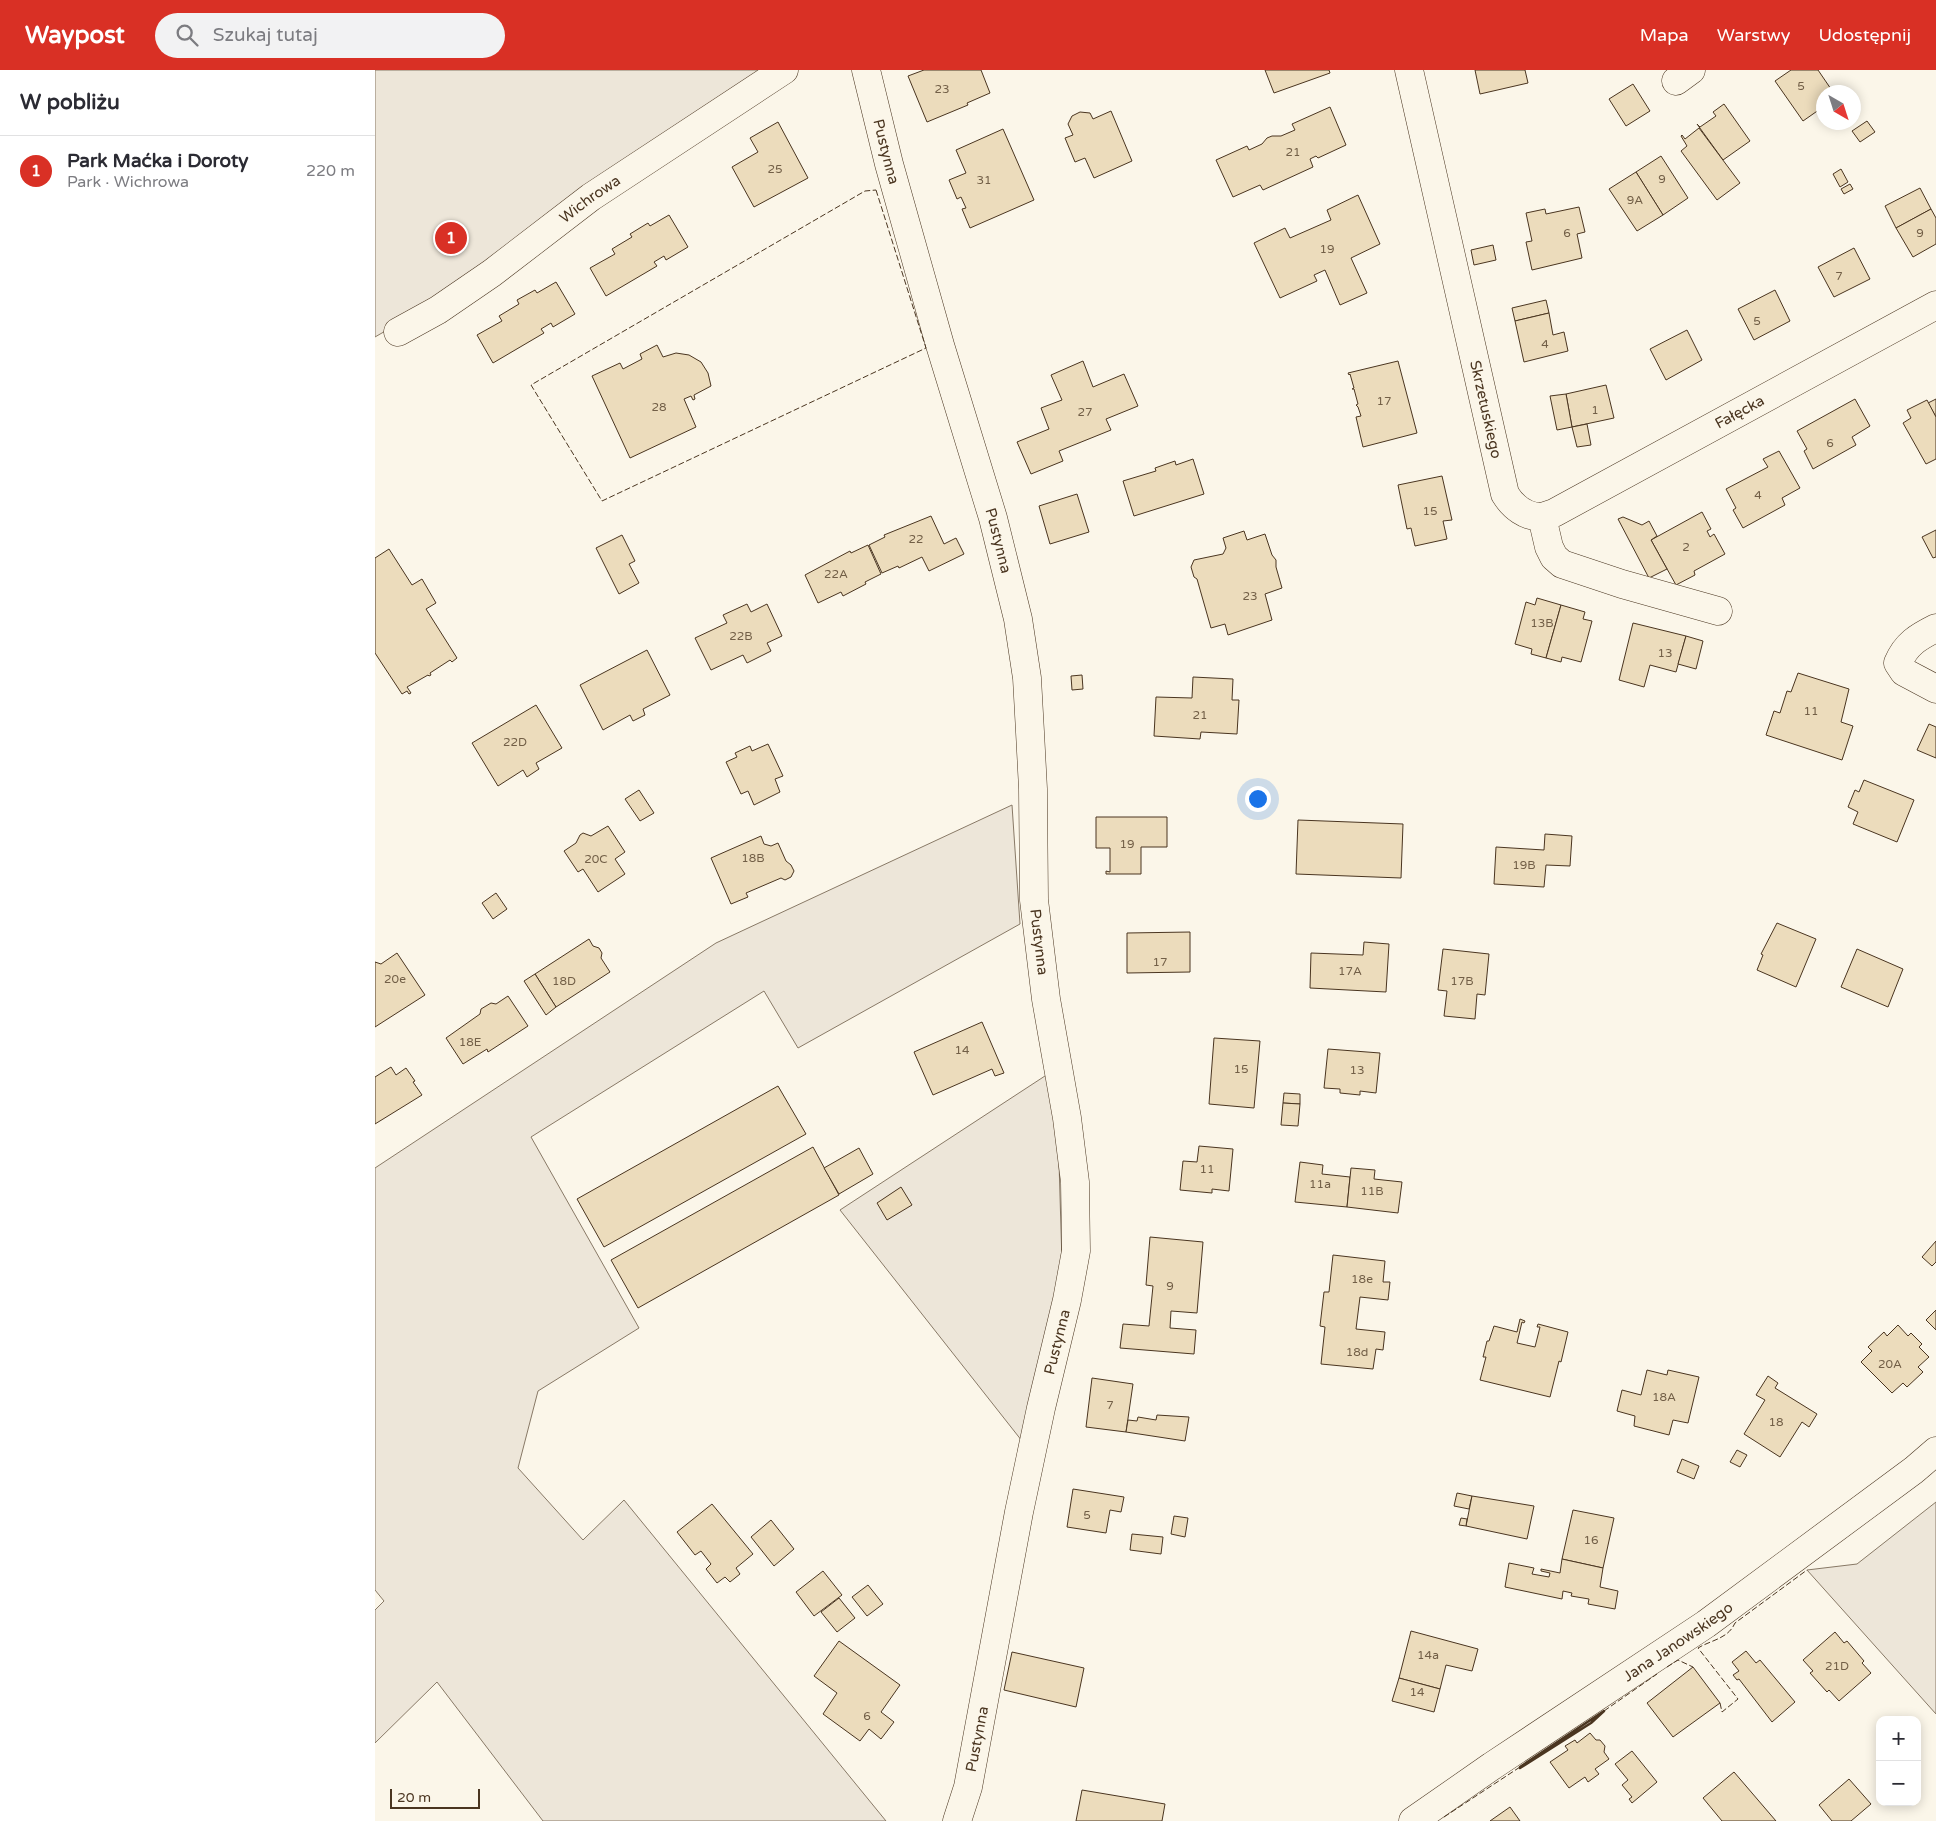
<!DOCTYPE html>
<html lang="pl">
<meta charset="utf-8">
<style>
body{margin:0;font-family:"Varela Round",sans-serif;background:#f2f2f3;color:#2b2b33}
.controls{position:absolute;right:15px;bottom:15px;display:grid;overflow:hidden;border-radius:10px;box-shadow:0 2px 12px #0003}
.controls button{width:45px;height:45px;display:grid;place-items:center;padding:0;border:0;border-bottom:1px solid #e1e1e2;background:#fff;color:#2b2b33;font:25px sans-serif}
.compass{position:absolute;left:1441px;top:15px;width:45px;height:45px;border-radius:50%;background:#fff;box-shadow:0 2px 12px #0003;rotate:141deg}
.scale{position:absolute;left:15px;bottom:12px;width:90px;box-sizing:border-box;padding-left:5px;border:2px solid #4a3520;border-top:0;font-size:14px;line-height:18px;white-space:nowrap;color:#4a3520;-webkit-text-stroke:4px #fbf6e9;paint-order:stroke}
.you{position:absolute;left:882px;top:728px;width:18px;height:18px;margin:-12px;border:4px solid #fff;border-radius:50%;background:#1a73e8;box-shadow:0 0 0 8px #1a73e833}
.badge{display:grid;place-items:center;width:32px;height:32px;border-radius:50%;background:#d93025;color:#fff;font-size:16px;font-weight:700}
.pin{position:absolute;translate:-50% -50%;border:2px solid #fff;box-shadow:0 1px 5px #0006}
.list{margin:0;padding:0;list-style:none}
h2{display:flex;justify-content:space-between;align-items:center;height:65px;margin:0;padding:0 20px;font-size:21px}
h2 small{font-size:16px;font-weight:400;color:#7c7c81}
.list li{display:grid;grid-template-columns:32px 1fr auto;gap:15px;align-items:center;box-sizing:border-box;height:70px;padding:0 20px;border-top:1px solid #e1e1e2}
.list b{display:block;font-size:19px;white-space:nowrap}
.list p{margin:0;font-size:16px;white-space:nowrap;color:#7c7c81}
.list em{font-size:16px;font-style:normal;color:#7c7c81}
.icon{flex:none;width:28px;height:28px;fill:none;stroke:currentColor;stroke-width:2;stroke-linecap:round;stroke-linejoin:round}
.map{position:relative;flex:none;width:1561px;height:1751px;overflow:hidden}
header{display:flex;align-items:center;gap:30px;box-sizing:border-box;height:70px;padding:0 25px;background:#d93025;color:#fff}
header strong{font-size:24px}
nav{display:flex;gap:28px;margin-inline-start:auto;font-size:18px}
.search{width:350px;height:45px;background:#f2f2f3;display:flex;align-items:center;gap:12px;box-sizing:border-box;padding:0 18px;border-radius:28px;color:#7c7c81;font-size:19px}
main{display:flex}
aside{flex:1;background:#fff}
.map>svg:first-child{display:block}
.green{fill:#ede6d9;stroke:#887966}
.building{fill:#ecdcbc;stroke:#4a3520}
.lines{fill:none;stroke-linecap:round;stroke-linejoin:round}
.street-casing{stroke:#4a3520;stroke-width:29}
.street{stroke:#fbf6e9;stroke-width:28}
.fence{stroke:#4a3520;stroke-width:1;stroke-dasharray:6 2.5;stroke-linecap:butt}
.wall{stroke:#4a3520;stroke-width:2.5}
.labels{text-anchor:middle;stroke-width:4;stroke-linejoin:round;paint-order:stroke}
.number-label{font-size:12px;fill:#725f47}
.street-label{font-size:15px;fill:#4a3520;stroke:#fbf6e9}
</style>
<header>
<strong>Waypost</strong>
<div class="search"><svg class="icon" aria-label="search" viewBox="0 0 24 24"><circle cx="10" cy="10" r="6"/><path d="M15 15l6 6"/></svg>Szukaj tutaj</div>
<nav><a>Mapa</a><a>Warstwy</a><a>Udostępnij</a></nav>
</header>
<main>
<aside>
<h2>W pobliżu<small></small></h2>
<ul class="list">
<li><span class="badge">1</span><div><b>Park Maćka i Doroty</b><p>Park · Wichrowa</p></div><em>220 m</em></li>
</ul>
</aside>
<div class="map">
<svg width="1561" height="1751" viewBox="0 0 1561 1751">
<rect width="100%" height="100%" fill="#fbf6e9"/>
<!-- green -->
<g class="green">
<polygon points="0,0 391,0 95,212 0,267"/>
<polygon points="637,735 645,854 423,978 389,921 156,1067 264,1258 163,1321 143,1398 208,1470 249,1430 511,1751 168,1751 62,1612 0,1673 0,1540 9,1531 0,1520 0,1098 341,873"/>
<polygon points="673,1004 684,1092 687,1193 647,1371 465,1140"/>
<polygon points="1561,1432 1561,1644 1432,1500 1482,1494"/>
</g>
<!-- building -->
<g class="building">
<polygon points="549,0 606,0 615,23 592,33 593,35 552,52 533,6"/>
<polygon points="890,0 954,0 955,3 899,23"/>
<polygon points="1100,0 1150,0 1153,13 1105,24"/>
<polygon points="1416,0 1443,0 1458,22 1448,22 1448,37 1428,51 1400,11"/>
<polygon points="1258,14 1275,41 1251,56 1234,29"/>
<polygon points="1349,34 1375,71 1348,90 1322,54 1325,57 1341,46 1338,42"/>
<polygon points="955,37 971,75 943,88 941,86 935,89 938,97 888,120 885,115 858,127 841,90 872,76 874,80 887,74 892,68 897,66 906,66 920,60 917,54"/>
<polygon points="736,41 757,91 719,108 710,88 700,92 690,68 698,65 693,54 697,46 705,42 715,43 718,49"/>
<polygon points="1492,51 1500,62 1485,72 1477,61"/>
<polygon points="403,52 433,108 379,137 357,97 383,82 375,68"/>
<polygon points="1324,58 1365,113 1342,130 1306,81 1312,76 1306,66 1307,65 1310,69"/>
<polygon points="628,59 659,130 595,158 587,139 591,138 586,127 582,129 574,110 591,103 581,80"/>
<polygon points="1286,86 1313,128 1288,145 1261,102"/>
<polygon points="1466,99 1473,112 1465,117 1458,104"/>
<polygon points="1261,102 1288,145 1262,161 1234,119"/>
<polygon points="1475,114 1478,119 1469,124 1466,119"/>
<polygon points="1545,118 1556,139 1521,158 1510,136"/>
<polygon points="983,125 1005,174 976,188 992,223 965,235 950,200 939,205 942,211 905,228 879,173 910,158 915,168 956,150 952,140"/>
<polygon points="1204,137 1210,162 1202,164 1207,188 1157,200 1151,172 1157,171 1151,143 1170,139 1171,144"/>
<polygon points="1556,139 1561,148 1561,174 1538,187 1521,158"/>
<polygon points="294,145 313,177 291,190 289,186 279,192 282,196 231,226 215,198 240,184 237,179 257,167 255,164 273,153 275,156"/>
<polygon points="1118,175 1121,190 1099,195 1096,180"/>
<polygon points="1479,178 1495,209 1459,227 1443,197"/>
<polygon points="181,212 200,244 178,257 176,253 166,259 169,263 118,293 102,265 127,251 124,246 144,234 142,230 160,220 162,223"/>
<polygon points="1400,220 1415,251 1379,270 1363,239"/>
<polygon points="1171,230 1174,243 1140,251 1137,238"/>
<polygon points="1174,243 1178,265 1189,262 1193,281 1149,292 1140,251"/>
<polygon points="1312,260 1327,290 1291,310 1275,279"/>
<polygon points="282,275 288,287 301,283 314,285 326,292 333,303 336,316 319,325 320,329 318,330 316,326 309,329 321,357 255,388 217,306 245,293 248,299 267,289 265,284"/>
<polygon points="708,291 718,317 749,304 763,336 731,349 736,360 684,381 688,391 656,404 642,372 674,359 666,338 687,330 676,305"/>
<polygon points="1023,291 1042,363 988,377 981,347 986,346 983,337 981,335 983,334 979,319 977,319 979,318 975,304 974,305 973,303"/>
<polygon points="1231,315 1239,348 1197,357 1191,324"/>
<polygon points="1191,324 1197,357 1182,360 1175,326"/>
<polygon points="1480,329 1495,356 1477,367 1481,375 1438,399 1429,381 1432,379 1422,361"/>
<polygon points="1561,329 1561,347 1553,333"/>
<polygon points="1552,330 1561,347 1561,389 1551,394 1528,353 1536,348 1532,340"/>
<polygon points="1212,354 1216,375 1202,377 1197,357"/>
<polygon points="1404,381 1425,418 1407,428 1410,435 1368,458 1358,440 1361,438 1351,419 1393,397 1388,389"/>
<polygon points="818,389 829,424 759,446 748,411 781,401 780,398 800,391 801,395"/>
<polygon points="1067,406 1077,450 1068,451 1072,469 1040,476 1036,458 1032,459 1023,415"/>
<polygon points="702,424 714,462 675,474 664,436"/>
<polygon points="1327,442 1336,459 1332,461 1335,467 1339,464 1350,484 1319,501 1320,505 1301,515 1276,470"/>
<polygon points="556,446 569,474 581,468 589,484 554,501 547,487 524,498 523,496 507,503 494,475 510,467 509,465"/>
<polygon points="1248,447 1267,455 1274,451 1282,466 1276,470 1292,499 1274,508 1243,449"/>
<polygon points="1561,460 1561,487 1558,488 1547,467"/>
<polygon points="869,461 872,470 890,464 897,485 901,490 901,497 907,518 890,524 897,550 853,565 850,554 836,558 822,509 819,507 816,497 819,490 848,484 851,478 848,468"/>
<polygon points="247,465 260,491 254,494 264,513 244,524 221,478"/>
<polygon points="493,475 506,504 490,512 491,514 468,526 466,522 443,533 430,505 475,481 476,483"/>
<polygon points="14,479 37,515 47,509 61,533 51,539 82,588 77,592 75,590 55,603 56,605 54,606 53,605 32,617 36,623 34,624 32,621 27,624 0,583 0,488"/>
<polygon points="1162,528 1186,535 1171,588 1156,584 1157,579 1140,574 1151,532 1160,535"/>
<polygon points="372,534 376,542 392,534 407,566 392,573 396,581 372,593 368,585 336,600 320,568 352,553 348,545"/>
<polygon points="1186,535 1210,542 1208,549 1217,551 1206,592 1187,587 1186,592 1171,588"/>
<polygon points="1258,553 1311,566 1301,602 1275,595 1269,617 1244,610"/>
<polygon points="1311,566 1328,571 1321,599 1303,594"/>
<polygon points="272,580 295,625 268,639 270,645 258,651 255,645 228,660 205,615"/>
<polygon points="1423,603 1474,619 1466,652 1478,656 1467,690 1391,665 1399,641 1405,643 1412,621 1416,622"/>
<polygon points="707,605 708,619 697,620 696,606"/>
<polygon points="818,607 858,609 857,630 864,630 862,664 826,662 825,669 779,666 781,627 817,628"/>
<polygon points="161,635 187,678 161,693 164,699 152,707 148,700 123,716 97,673"/>
<polygon points="1554,654 1561,657 1561,688 1542,680"/>
<polygon points="393,674 408,706 400,709 405,722 379,735 373,721 366,724 351,692 362,687 360,683 375,676 377,681"/>
<polygon points="1489,710 1539,730 1522,772 1478,754 1483,742 1473,737 1480,720 1484,722"/>
<polygon points="264,720 279,743 265,751 250,729"/>
<polygon points="721,747 792,747 792,777 766,777 766,804 731,804 731,801 735,802 735,778 721,778"/>
<polygon points="923,750 1028,754 1026,808 921,804"/>
<polygon points="233,756 250,782 240,789 250,804 223,822 208,799 203,802 189,781 201,773 205,765 208,763 216,766"/>
<polygon points="1170,764 1197,766 1195,796 1171,795 1169,817 1119,814 1121,777 1169,780"/>
<polygon points="386,766 389,774 396,776 403,773 411,791 416,795 419,801 416,807 410,810 406,808 371,823 373,827 356,834 336,788"/>
<polygon points="121,823 132,839 118,849 107,833"/>
<polygon points="1402,853 1441,869 1421,917 1382,900 1388,885 1386,884"/>
<polygon points="815,862 815,902 752,903 752,863"/>
<polygon points="214,869 218,876 224,878 227,883 226,888 235,902 181,937 160,904"/>
<polygon points="989,872 1014,874 1011,922 935,918 936,883 988,885"/>
<polygon points="1068,879 1114,884 1110,925 1102,924 1100,949 1069,946 1072,921 1063,920"/>
<polygon points="1482,879 1528,899 1513,937 1466,917"/>
<polygon points="22,883 50,925 0,957 0,892 6,894"/>
<polygon points="160,904 181,937 171,945 149,911"/>
<polygon points="133,926 153,956 113,982 112,979 88,994 71,968 105,944 106,939 116,933 121,934"/>
<polygon points="607,952 629,1003 620,1006 617,999 558,1025 539,982"/>
<polygon points="839,968 885,971 879,1038 834,1034"/>
<polygon points="953,979 1005,983 1001,1023 985,1021 985,1025 965,1023 965,1019 949,1018"/>
<polygon points="16,997 21,1005 31,998 40,1011 38,1012 47,1025 0,1054 0,1007"/>
<polygon points="403,1016 431,1064 229,1177 202,1129"/>
<polygon points="909,1023 925,1024 925,1034 908,1033"/>
<polygon points="908,1033 925,1034 923,1056 906,1055"/>
<polygon points="824,1076 858,1079 854,1121 837,1119 837,1123 805,1120 808,1091 822,1092"/>
<polygon points="438,1077 464,1125 263,1238 236,1190"/>
<polygon points="484,1078 498,1104 464,1124 449,1098"/>
<polygon points="925,1092 948,1095 947,1104 975,1107 972,1137 920,1132"/>
<polygon points="976,1098 1000,1100 999,1109 1027,1112 1023,1143 972,1137"/>
<polygon points="526,1117 537,1135 512,1150 502,1133"/>
<polygon points="775,1167 828,1172 822,1243 796,1241 795,1258 821,1260 819,1284 745,1278 748,1254 774,1256 778,1216 771,1215"/>
<polygon points="1561,1171 1561,1192 1557,1196 1547,1187"/>
<polygon points="958,1185 1010,1191 1008,1212 1015,1212 1013,1230 985,1227 981,1259 1010,1262 1008,1280 1001,1279 998,1299 946,1294 950,1257 945,1256 949,1222 954,1222"/>
<polygon points="1561,1240 1561,1260 1551,1250"/>
<polygon points="1145,1249 1150,1251 1149,1253 1147,1252 1142,1273 1160,1277 1165,1257 1162,1257 1163,1254 1193,1262 1186,1292 1184,1291 1175,1327 1105,1310 1111,1287 1108,1287 1112,1271 1114,1271 1119,1256 1142,1262"/>
<polygon points="1523,1255 1533,1266 1536,1263 1547,1274 1544,1277 1554,1287 1543,1297 1548,1302 1532,1317 1528,1313 1517,1323 1486,1292 1497,1281 1493,1277 1509,1262 1512,1266"/>
<polygon points="1272,1300 1292,1305 1293,1300 1324,1307 1313,1353 1298,1350 1294,1365 1259,1356 1260,1346 1242,1341 1247,1320 1266,1325"/>
<polygon points="1393,1306 1403,1313 1400,1318 1442,1344 1434,1357 1427,1352 1405,1387 1369,1364 1390,1330 1381,1325"/>
<polygon points="717,1308 758,1314 751,1362 711,1357"/>
<polygon points="782,1345 814,1347 810,1371 751,1362 753,1350 762,1351 763,1347 781,1350"/>
<polygon points="1362,1380 1372,1385 1365,1397 1355,1392"/>
<polygon points="1307,1389 1324,1396 1319,1409 1302,1402"/>
<polygon points="698,1419 749,1427 746,1442 735,1440 731,1463 692,1457"/>
<polygon points="1082,1423 1097,1426 1094,1439 1079,1436"/>
<polygon points="1097,1426 1159,1436 1152,1469 1091,1456"/>
<polygon points="337,1434 378,1484 361,1498 365,1504 355,1512 350,1507 342,1513 331,1499 336,1494 326,1481 320,1485 302,1462"/>
<polygon points="1198,1440 1239,1448 1228,1498 1187,1489"/>
<polygon points="799,1446 813,1448 810,1467 796,1464"/>
<polygon points="1086,1448 1092,1449 1091,1456 1084,1455"/>
<polygon points="396,1450 419,1479 399,1496 376,1467"/>
<polygon points="757,1464 788,1467 786,1484 755,1480"/>
<polygon points="1187,1489 1228,1498 1225,1517 1243,1521 1240,1539 1213,1534 1214,1529 1196,1526 1197,1523 1188,1521 1187,1529 1130,1517 1134,1493 1159,1498 1157,1504 1174,1507 1175,1503 1166,1501 1166,1499 1185,1503"/>
<polygon points="448,1501 467,1525 439,1546 421,1522"/>
<polygon points="493,1515 508,1534 492,1546 477,1527"/>
<polygon points="464,1528 480,1548 462,1562 446,1542"/>
<polygon points="1036,1561 1103,1579 1097,1601 1071,1595 1065,1619 1024,1608"/>
<polygon points="1460,1562 1469,1573 1472,1571 1489,1591 1487,1593 1496,1603 1464,1631 1454,1620 1452,1622 1435,1603 1438,1601 1428,1590"/>
<polygon points="464,1571 525,1615 506,1642 519,1652 506,1669 494,1659 485,1671 448,1644 462,1623 439,1606"/>
<polygon points="1371,1581 1381,1593 1385,1590 1420,1632 1397,1652 1364,1609 1362,1610 1358,1605 1364,1601 1357,1592"/>
<polygon points="637,1582 709,1598 701,1637 629,1620"/>
<polygon points="1318,1597 1345,1633 1298,1667 1272,1633"/>
<polygon points="1024,1608 1065,1619 1059,1642 1017,1631"/>
<polygon points="1215,1663 1221,1670 1225,1670 1230,1676 1229,1682 1234,1689 1220,1699 1224,1704 1213,1712 1210,1707 1194,1718 1175,1692 1193,1680 1190,1676 1200,1670 1202,1673"/>
<polygon points="1257,1681 1282,1712 1257,1733 1254,1729 1257,1727 1247,1715 1253,1710 1240,1694"/>
<polygon points="1359,1702 1401,1751 1347,1751 1328,1728"/>
<polygon points="1474,1709 1496,1734 1476,1751 1457,1751 1444,1735"/>
<polygon points="707,1720 790,1734 787,1751 701,1751"/>
<polygon points="1135,1737 1145,1751 1115,1751"/>
</g>
<g class="lines">
<!-- street casing -->
<g class="street-casing">
<g id="street">
<path id="s1" d="M491,0l23,94 51,181 53,173 25,101 9,59 3,54 3,57 1,111 12,99 21,119 8,64 1,69 -9,49 -26,108 -22,104 -51,275 -11,34"/>
<path id="s2" d="M1034,0l96,424c8,13 21,23 37,23l7,30 5,10 8,7 60,20 96,27"/>
<polyline points="1301,11 1316,0"/>
<path id="s3" d="M23,262l40,-22 54,-37 99,-76 193,-127"/>
<path id="s4" d="M1167,447l12,-4 382,-208"/>
<path d="M1561,558c-18,9 -30,16 -38,35l6,9 32,17"/>
<path id="s5" d="M1038,1751l79,-55 214,-142 208,-154 22,-19"/>
</g>
</g>
<!-- street -->
<use href="#street" class="street"/>
<!-- fence -->
<g class="fence">
<polygon points="501,120 551,278 227,431 156,315 490,121"/>
<polyline points="1292,1597 1303,1590 1318,1597"/>
<path d="M1345,1633l2,9 16,-13 -40,-51c13,-8 30,-9 37,-25l72,-53"/>
<polyline points="1229,1641 1282,1604"/>
<polyline points="1069,1747 1145,1697"/>
</g>
<!-- wall -->
<polygon class="wall" points="1229,1641 1216,1653 1145,1698 1145,1697"/>
</g>
<g class="labels">
<!-- number labels -->
<g class="number-label">
<text x="1426" y="20">5</text>
<text x="567" y="23">23</text>
<text x="918" y="86">21</text>
<text x="400" y="103">25</text>
<text x="1287" y="113">9</text>
<text x="609" y="114">31</text>
<text x="1260" y="134">9A</text>
<text x="1192" y="167">6</text>
<text x="1545" y="167">9</text>
<text x="952" y="183">19</text>
<text x="1464" y="210">7</text>
<text x="1382" y="255">5</text>
<text x="1170" y="278">4</text>
<text x="1009" y="335">17</text>
<text x="284" y="341">28</text>
<text x="1220" y="344">1</text>
<text x="710" y="346">27</text>
<text x="1455" y="377">6</text>
<text x="1383" y="429">4</text>
<text x="1055" y="445">15</text>
<text x="541" y="473">22</text>
<text x="1311" y="481">2</text>
<text x="461" y="508">22A</text>
<text x="875" y="530">23</text>
<text x="1167" y="557">13B</text>
<text x="366" y="570">22B</text>
<text x="1290" y="587">13</text>
<text x="1436" y="645">11</text>
<text x="825" y="649">21</text>
<text x="140" y="676">22D</text>
<text x="752" y="778">19</text>
<text x="378" y="792">18B</text>
<text x="221" y="793">20C</text>
<text x="1149" y="799">19B</text>
<text x="785" y="896">17</text>
<text x="975" y="905">17A</text>
<text x="20" y="913">20e</text>
<text x="189" y="915">18D</text>
<text x="1087" y="915">17B</text>
<text x="95" y="976">18E</text>
<text x="587" y="984">14</text>
<text x="866" y="1003">15</text>
<text x="982" y="1004">13</text>
<text x="832" y="1103">11</text>
<text x="945" y="1118">11a</text>
<text x="997" y="1125">11B</text>
<text x="987" y="1213">18e</text>
<text x="795" y="1220">9</text>
<text x="982" y="1286">18d</text>
<text x="1515" y="1298">20A</text>
<text x="1289" y="1331">18A</text>
<text x="735" y="1339">7</text>
<text x="1401" y="1356">18</text>
<text x="712" y="1449">5</text>
<text x="1216" y="1474">16</text>
<text x="1053" y="1589">14a</text>
<text x="1462" y="1600">21D</text>
<text x="1042" y="1626">14</text>
<text x="492" y="1650">6</text>
</g>
<!-- street labels -->
<g class="street-label">
<text dy="5" stroke="none"><textPath href="#s1" startOffset="84">Pustynna</textPath></text>
<text dy="5" stroke="none"><textPath href="#s3" startOffset="234">Wichrowa</textPath></text>
<text dy="5" stroke="none"><textPath href="#s2" startOffset="348">Skrzetuskiego</textPath></text>
<text dy="5" stroke="none"><textPath href="#s4" startOffset="224">Fałęcka</textPath></text>
<text dy="5" stroke="none"><textPath href="#s1" startOffset="489">Pustynna</textPath></text>
<text dy="5" stroke="none"><textPath href="#s1" startOffset="894">Pustynna</textPath></text>
<text transform="translate(682 1272) rotate(-76)" y="5">Pustynna</text>
<text dy="5" stroke="none"><textPath href="#s5" startOffset="320">Jana Janowskiego</textPath></text>
<text transform="translate(602 1669) rotate(-79)" y="5">Pustynna</text>
</g>
</g>
</svg>
<div class="controls">
<button>+</button>
<button>−</button>
</div>
<svg class="compass" viewBox="-18 -18 36 36"><path d="M0-13l5 13h-10z" fill="#e53935"/><path d="M0 13l5-13h-10z" fill="#7c7c81"/></svg>
<div class="scale">20 m</div>
<div class="you"></div>
<div class="pin badge" style="left:76px;top:168px">1</div>
</div>
</main>
